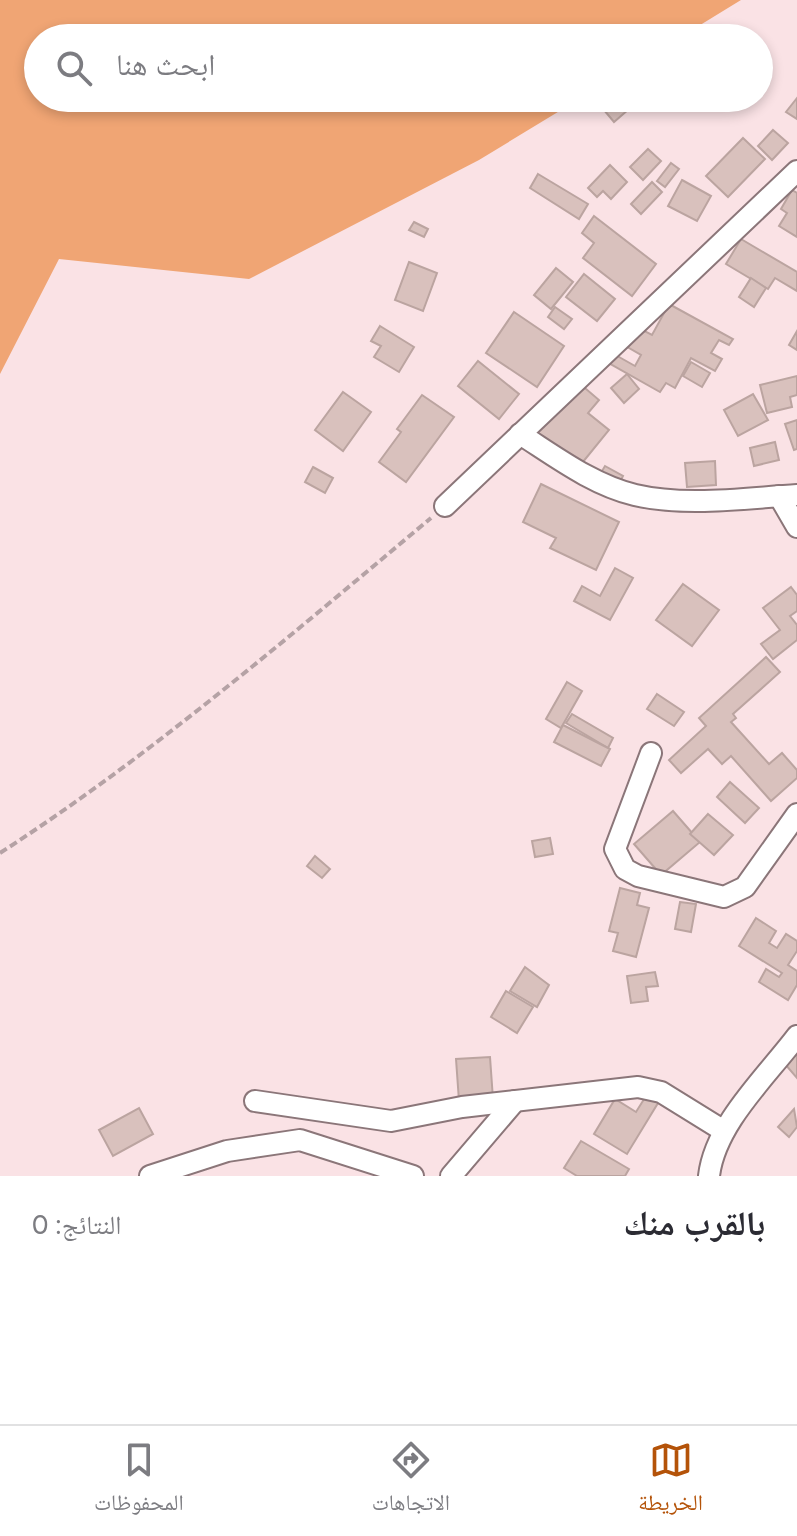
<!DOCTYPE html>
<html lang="ar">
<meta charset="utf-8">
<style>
body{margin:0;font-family:"Varela Round","Noto Naskh Arabic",sans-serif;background:#f2f2f3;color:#2b2b33;direction:rtl}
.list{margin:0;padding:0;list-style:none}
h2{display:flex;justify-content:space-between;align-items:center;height:104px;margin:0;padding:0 32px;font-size:34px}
h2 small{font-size:26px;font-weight:400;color:#7c7c81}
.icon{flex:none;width:44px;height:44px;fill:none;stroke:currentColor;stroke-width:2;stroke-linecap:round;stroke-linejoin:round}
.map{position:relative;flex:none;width:797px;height:1176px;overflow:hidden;direction:ltr}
.search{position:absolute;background:#fff;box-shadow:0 4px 12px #0003;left:24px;right:24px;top:24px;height:88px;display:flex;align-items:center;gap:20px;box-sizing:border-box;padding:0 28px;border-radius:44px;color:#7c7c81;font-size:30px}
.sheet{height:248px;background:#fff}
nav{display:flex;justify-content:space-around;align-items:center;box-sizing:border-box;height:112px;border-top:2px solid #e1e1e2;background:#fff;font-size:22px;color:#7c7c81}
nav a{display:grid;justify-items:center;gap:4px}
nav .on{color:#b45309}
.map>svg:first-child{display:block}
.green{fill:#f0a574}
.building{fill:#d9c1bd;stroke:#bba4a0;stroke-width:2}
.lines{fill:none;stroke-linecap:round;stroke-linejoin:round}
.street-casing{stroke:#8b7679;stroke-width:24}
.path{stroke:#b5a2a5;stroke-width:4;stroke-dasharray:8 4;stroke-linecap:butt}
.street{stroke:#fff;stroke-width:20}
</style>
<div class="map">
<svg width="797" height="1176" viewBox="0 0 797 1176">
<rect width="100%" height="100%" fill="#fae2e5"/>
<!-- green -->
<polygon class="green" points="0,0 741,0 679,38 38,38 38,98 581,98 479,160 249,279 59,259 0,374"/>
<!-- building -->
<g class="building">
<polygon points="617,98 629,109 614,122 604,110"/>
<polygon points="797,98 797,119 786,112"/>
<polygon points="773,130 788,143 772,160 758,146"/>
<polygon points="743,138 765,159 728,197 706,176"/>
<polygon points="648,149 661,161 643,180 630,167"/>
<polygon points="671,163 679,169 665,187 657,181"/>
<polygon points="610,165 627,182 611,199 603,191 597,197 588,188"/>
<polygon points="538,174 588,204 579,219 530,188"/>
<polygon points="682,180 711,196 697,221 668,206"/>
<polygon points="652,182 662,192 641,214 631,204"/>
<polygon points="792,190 797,193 797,237 779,226 787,213 781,209"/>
<polygon points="594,216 656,264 632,296 583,258 594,243 582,233"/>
<polygon points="414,222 428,229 424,237 409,230"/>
<polygon points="741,239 797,272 797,291 775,278 768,289 726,264"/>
<polygon points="409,262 437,273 423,311 395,300"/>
<polygon points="556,268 573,282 551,309 534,295"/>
<polygon points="584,274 615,299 597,321 566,297"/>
<polygon points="751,278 766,288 754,307 739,297"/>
<polygon points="669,304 733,339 729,345 719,340 711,353 722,359 715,371 691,358 675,388 666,383 660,392 607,362 612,353 635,366 641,355 622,344 633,325 652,335"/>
<polygon points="555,307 572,319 564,329 548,317"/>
<polygon points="514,312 564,346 537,387 486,353"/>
<polygon points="380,326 414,347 399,372 374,357 381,346 371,341"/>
<polygon points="797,331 797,350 789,345"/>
<polygon points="478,361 519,394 499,419 458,386"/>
<polygon points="691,362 710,373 702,387 683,376"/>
<polygon points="627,374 639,389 624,403 611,388"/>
<polygon points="797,376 797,395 790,397 792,407 767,413 760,385"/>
<polygon points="579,383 599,400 588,413 609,430 578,468 536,434"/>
<polygon points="343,392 371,412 343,451 315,430"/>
<polygon points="753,394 768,420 738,436 724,410"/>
<polygon points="422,395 454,417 406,482 379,462 401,432 397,429"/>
<polygon points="797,420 797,449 794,450 785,424"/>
<polygon points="775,442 779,460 754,466 750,448"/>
<polygon points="715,461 716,485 687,487 685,463"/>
<polygon points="605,466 623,476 618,486 599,476"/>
<polygon points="313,467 333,478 325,493 305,482"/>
<polygon points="541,484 619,522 596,570 550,548 556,538 523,522"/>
<polygon points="615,568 633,578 610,620 574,601 582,586 600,596"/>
<polygon points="683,584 719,610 692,646 656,620"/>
<polygon points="791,587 797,595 797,611 790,616 797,625 797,640 773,659 761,644 780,630 763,608"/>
<polygon points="766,657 780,672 733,714 736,718 731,722 769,764 782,753 797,770 797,778 771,801 731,756 722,764 708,749 681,773 669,760 706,726 699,718"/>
<polygon points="567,682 582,691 561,728 546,719"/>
<polygon points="657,694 684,712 674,726 647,709"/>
<polygon points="572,714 613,738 608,748 566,723"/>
<polygon points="563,725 610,749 601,766 554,742"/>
<polygon points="730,782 759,808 745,823 717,797"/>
<polygon points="673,811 700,842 661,875 634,844"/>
<polygon points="708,814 733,835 714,855 690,834"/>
<polygon points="550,838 553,854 535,857 532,841"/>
<polygon points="315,856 330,869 322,878 307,866"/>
<polygon points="620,888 640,893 637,905 649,908 636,957 613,951 618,933 609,931"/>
<polygon points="680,902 696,904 691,932 675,929"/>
<polygon points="756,918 776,931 769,943 777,948 786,934 797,941 797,951 788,965 797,971 797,985 788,1000 759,982 766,969 779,977 782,973 739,946"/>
<polygon points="525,967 549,985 537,1007 510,991"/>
<polygon points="655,972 658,986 646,987 648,1001 631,1003 627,976"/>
<polygon points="506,991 533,1007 517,1033 491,1017"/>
<polygon points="797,1054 797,1078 785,1064"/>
<polygon points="490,1057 493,1099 459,1101 456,1059"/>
<polygon points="646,1096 658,1103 627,1154 594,1134 615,1099 636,1112"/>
<polygon points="139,1108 153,1134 113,1156 99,1130"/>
<polygon points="794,1109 797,1127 789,1137 778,1127"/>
<polygon points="581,1141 629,1169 625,1176 577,1176 564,1168"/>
</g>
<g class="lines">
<!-- street casing -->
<g class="street-casing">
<g id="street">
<path d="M520,434c36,23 73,51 115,61 51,12 111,3 162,0"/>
<polyline points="779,496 797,527"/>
<polyline points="445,506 797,171"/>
<polyline points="651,753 615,849 625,869 638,876 724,897 745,887 797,814"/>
<polyline points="255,1101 391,1121 462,1107 638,1087 661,1092 724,1131"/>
<polyline points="150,1176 227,1151 300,1140 413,1176"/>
<polyline points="451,1176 515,1101"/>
<path d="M709,1176c6,-52 57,-99 88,-140"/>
</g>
</g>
<!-- path -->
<path class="path" d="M0,853c152,-98 292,-219 431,-335"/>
<!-- street -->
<use href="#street" class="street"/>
</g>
</svg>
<div class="search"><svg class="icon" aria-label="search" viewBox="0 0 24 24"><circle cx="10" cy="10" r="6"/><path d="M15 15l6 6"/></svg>ابحث هنا</div>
</div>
<section class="sheet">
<h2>بالقرب منك<small>النتائج: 0</small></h2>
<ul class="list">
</ul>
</section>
<nav>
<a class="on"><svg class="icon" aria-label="map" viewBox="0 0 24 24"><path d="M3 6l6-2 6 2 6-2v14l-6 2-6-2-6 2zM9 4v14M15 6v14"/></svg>الخريطة</a>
<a><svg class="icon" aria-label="directions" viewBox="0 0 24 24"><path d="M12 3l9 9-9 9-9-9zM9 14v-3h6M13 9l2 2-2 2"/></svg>الاتجاهات</a>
<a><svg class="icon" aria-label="saved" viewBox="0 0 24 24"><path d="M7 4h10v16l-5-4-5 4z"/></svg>المحفوظات</a>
</nav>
